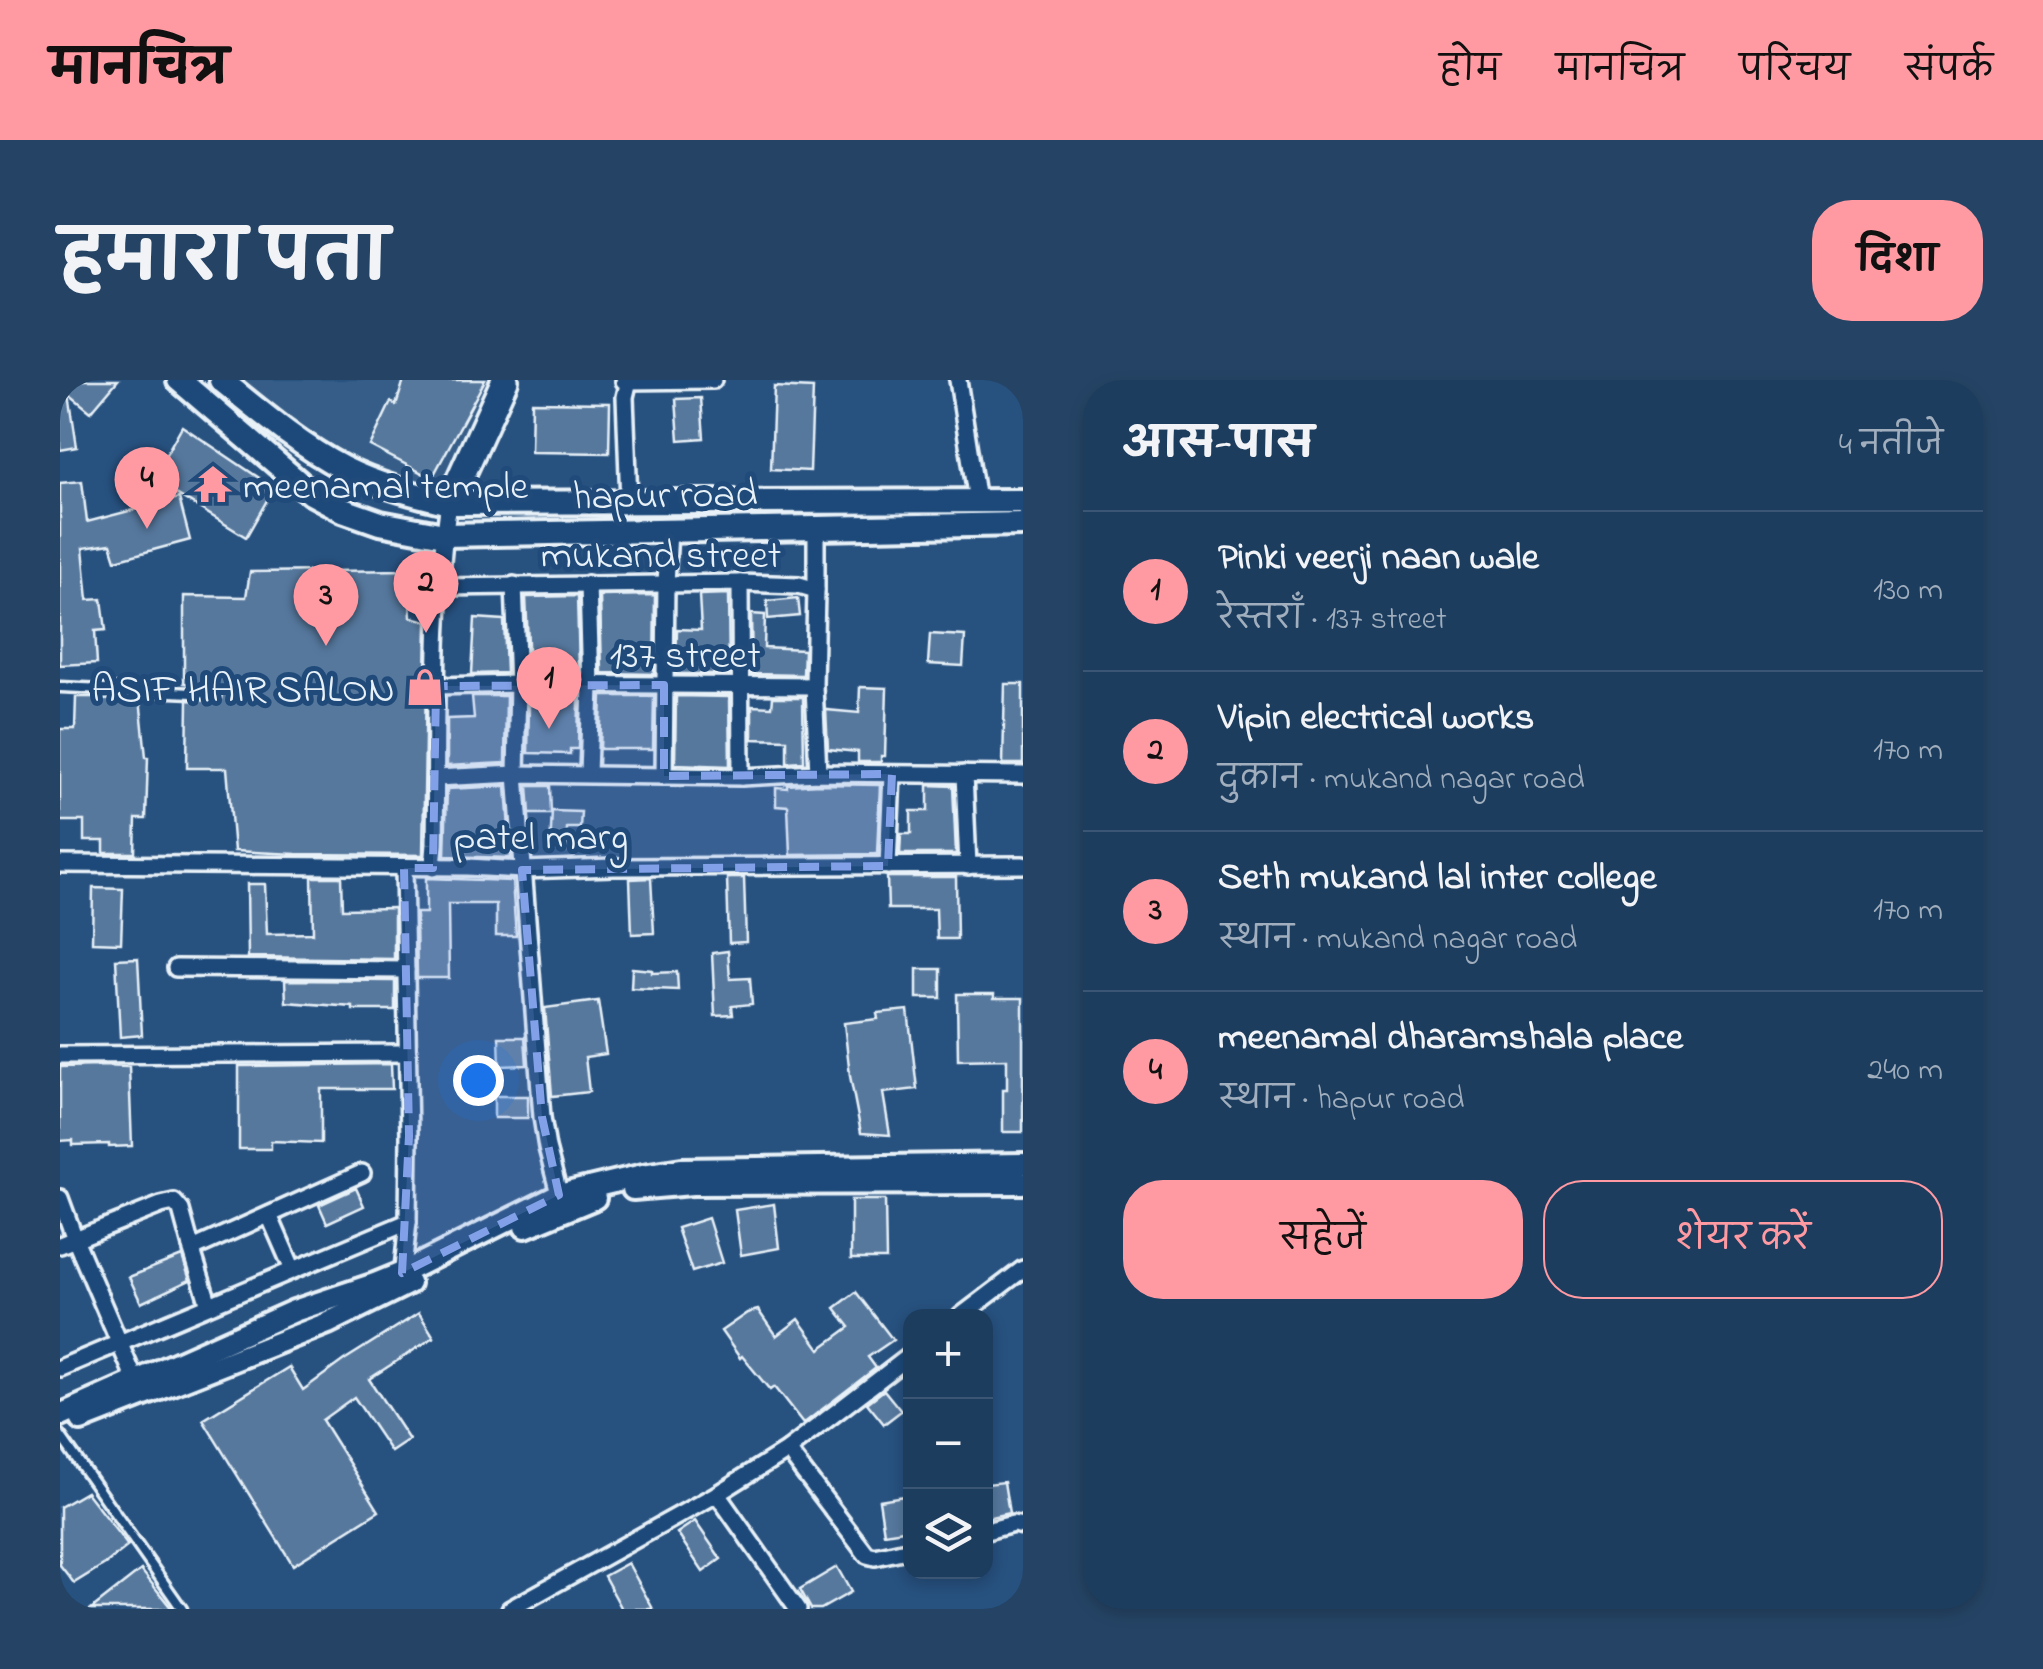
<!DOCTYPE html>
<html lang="hi">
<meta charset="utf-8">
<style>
body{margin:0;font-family:"Indie Flower","Playpen Sans Deva",sans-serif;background:#254465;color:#f1f3f6}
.controls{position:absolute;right:30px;bottom:30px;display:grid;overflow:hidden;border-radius:20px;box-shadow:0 5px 15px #0003}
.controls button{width:90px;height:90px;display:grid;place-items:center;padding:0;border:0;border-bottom:2px solid #3b5674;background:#1d3d5f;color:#f1f3f6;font:50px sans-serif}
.you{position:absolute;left:418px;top:700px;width:35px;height:35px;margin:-25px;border:8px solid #fff;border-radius:50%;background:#1a73e8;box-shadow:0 0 0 15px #1a73e833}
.badge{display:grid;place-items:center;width:65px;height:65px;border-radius:50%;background:#ff9aa2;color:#111;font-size:32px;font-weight:700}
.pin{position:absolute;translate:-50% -82px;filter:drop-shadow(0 2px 5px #0008)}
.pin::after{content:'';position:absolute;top:52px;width:35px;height:30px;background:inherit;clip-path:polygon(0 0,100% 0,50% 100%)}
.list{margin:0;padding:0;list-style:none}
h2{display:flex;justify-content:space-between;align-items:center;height:130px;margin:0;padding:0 40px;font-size:42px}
h2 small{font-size:32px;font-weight:400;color:#a0aebd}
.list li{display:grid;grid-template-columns:65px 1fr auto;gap:30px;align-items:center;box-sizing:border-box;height:160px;padding:0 40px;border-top:2px solid #3b5674}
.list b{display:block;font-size:38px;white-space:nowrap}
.list p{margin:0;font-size:32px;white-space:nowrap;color:#a0aebd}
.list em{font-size:32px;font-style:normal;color:#a0aebd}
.actions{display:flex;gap:20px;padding:30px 40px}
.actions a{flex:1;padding:22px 0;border:2px solid #ff9aa2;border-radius:40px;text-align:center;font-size:35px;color:#ff9aa2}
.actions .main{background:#ff9aa2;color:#111}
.icon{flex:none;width:55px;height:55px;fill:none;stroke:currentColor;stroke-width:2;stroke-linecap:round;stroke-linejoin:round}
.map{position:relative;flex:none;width:963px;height:1229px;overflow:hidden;border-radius:40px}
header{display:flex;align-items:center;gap:60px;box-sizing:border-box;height:140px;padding:0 50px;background:#ff9aa2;color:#111}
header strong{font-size:48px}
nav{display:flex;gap:55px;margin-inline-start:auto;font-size:35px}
.intro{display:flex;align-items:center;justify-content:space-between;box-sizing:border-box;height:240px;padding:0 60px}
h1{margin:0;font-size:70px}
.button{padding:25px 45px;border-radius:40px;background:#ff9aa2;color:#111;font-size:35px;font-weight:700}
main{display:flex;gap:60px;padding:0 60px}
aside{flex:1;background:#1d3d5f;border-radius:40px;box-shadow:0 5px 15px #0003}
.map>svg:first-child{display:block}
.built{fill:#355d88}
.building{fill:#57789d;stroke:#e8f1f8;stroke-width:2.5}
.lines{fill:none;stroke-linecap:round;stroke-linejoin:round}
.service-casing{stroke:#e8f1f8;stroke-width:15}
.minor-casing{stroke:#e8f1f8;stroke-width:22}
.tertiary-casing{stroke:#e8f1f8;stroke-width:28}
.secondary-casing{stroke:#e8f1f8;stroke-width:30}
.primary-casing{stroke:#e8f1f8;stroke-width:32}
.service{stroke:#1f4a7a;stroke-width:8}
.minor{stroke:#1f4a7a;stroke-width:15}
.tertiary{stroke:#1f4a7a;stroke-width:20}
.secondary{stroke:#1f4a7a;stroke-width:22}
.primary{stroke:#1f4a7a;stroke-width:25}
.marked{fill:#82a0e8;fill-opacity:0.2;stroke:#82a0e8;stroke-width:8;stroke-dasharray:20 12;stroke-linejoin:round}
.labels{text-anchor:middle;stroke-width:10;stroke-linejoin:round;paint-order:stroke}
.poi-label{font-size:40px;fill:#e8f1f8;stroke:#1f4a7a;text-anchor:start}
.street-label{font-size:40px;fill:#e8f1f8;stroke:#1f4a7a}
</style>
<header>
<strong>मानचित्र</strong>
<nav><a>होम</a><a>मानचित्र</a><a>परिचय</a><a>संपर्क</a></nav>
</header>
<div class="intro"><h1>हमारा पता</h1><a class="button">दिशा</a></div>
<main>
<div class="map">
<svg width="963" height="1229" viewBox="0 0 963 1229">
<rect width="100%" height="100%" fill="#27517f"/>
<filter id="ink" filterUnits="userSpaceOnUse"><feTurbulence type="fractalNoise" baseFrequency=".01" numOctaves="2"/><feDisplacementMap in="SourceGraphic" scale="20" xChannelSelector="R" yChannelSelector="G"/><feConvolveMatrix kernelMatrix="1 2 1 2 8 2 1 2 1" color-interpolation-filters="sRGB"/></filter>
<g filter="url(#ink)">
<!-- built -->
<polygon class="built" points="173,0 434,0 379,111 303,90 212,34"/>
<!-- building -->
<g class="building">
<polygon points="0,0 58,0 31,32 9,14 17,67 0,70 0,9 4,9 0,6"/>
<polygon points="344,0 425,0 372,98 310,66 331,22 336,25"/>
<polygon points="714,6 753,8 750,91 711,89"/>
<polygon points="641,18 644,58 619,60 616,19"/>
<polygon points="472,22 550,23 549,73 471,72"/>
<polygon points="122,46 214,108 186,157 92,99"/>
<polygon points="22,101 27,142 119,118 130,160 56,180 51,164 23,168 28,220 42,219 46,250 35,251 37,283 0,285 0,103"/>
<polygon points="348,190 351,237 367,241 363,475 236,474 174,471 167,388 127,388 128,320 156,321 161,319 162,313 156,307 124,303 124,216 186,217 190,192"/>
<polygon points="668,214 669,294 616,294 617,249 641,250 639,215"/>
<polygon points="595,215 594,294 542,293 540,216"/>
<polygon points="517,216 519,289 469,288 466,217"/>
<polygon points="738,218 740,236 708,239 707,221"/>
<polygon points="691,234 705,235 704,268 744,270 743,295 692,294"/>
<polygon points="415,238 444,240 446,293 412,294"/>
<polygon points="870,254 905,256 903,286 868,284"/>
<polygon points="945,304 963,304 963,384 943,384"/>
<polygon points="800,307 827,308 825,376 821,376 821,382 798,382 798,372 768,369 766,330 799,333"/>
<polygon points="412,316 446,316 445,383 387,386 387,339 414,338"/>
<polygon points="542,316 594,316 593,369 540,369"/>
<polygon points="616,316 669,317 670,386 615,384"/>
<polygon points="16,317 41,317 41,320 80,318 86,377 88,377 86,439 76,439 75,473 44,473 44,461 24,461 24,441 0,441 0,349 15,349"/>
<polygon points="713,317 743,317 744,382 728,383 728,360 692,359 692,326 712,327"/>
<polygon points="519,320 518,369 510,369 510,374 468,373 469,325"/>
<polygon points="758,404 820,405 817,474 730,475 728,427 716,426 716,408 728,409 728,406"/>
<polygon points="868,405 893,406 896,474 840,474 841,454 851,454 851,431 868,431"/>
<polygon points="446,406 451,478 385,476 387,409"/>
<polygon points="468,406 490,406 491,434 470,434"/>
<polygon points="492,431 521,432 520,448 507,448 506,471 490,469"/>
<polygon points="252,497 281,497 282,529 334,528 334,579 188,577 187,504 205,504 207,554 253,553"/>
<polygon points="827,497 896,497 897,559 877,559 876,529 828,529"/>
<polygon points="366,498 452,501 456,556 436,556 436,524 388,524 389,598 357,598 356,533 366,533"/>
<polygon points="591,498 594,553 572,554 570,499"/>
<polygon points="667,498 684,498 686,562 669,563"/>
<polygon points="33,508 63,509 61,563 32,562"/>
<polygon points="668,571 670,599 690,598 692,624 672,626 673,635 655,636 652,573"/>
<polygon points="78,578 82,655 60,657 56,579"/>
<polygon points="572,588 592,590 592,593 617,592 618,610 571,608"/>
<rect x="857" y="589" width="24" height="29"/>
<polygon points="225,600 335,601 335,630 293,630 293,627 226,622"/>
<polygon points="897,614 934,614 934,618 963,618 963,752 943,752 943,709 947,709 947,679 898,680"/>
<polygon points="538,621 546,674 525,677 529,712 492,716 485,628"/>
<polygon points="848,630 857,709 823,713 830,755 801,753 790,696 784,643 818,639 817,633"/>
<polygon points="439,657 465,657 467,685 440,686"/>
<polygon points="331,684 332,709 261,709 261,763 211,761 211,769 179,769 179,686"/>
<polygon points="41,686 69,687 72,766 49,767 49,764 13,765 13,760 0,761 0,687"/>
<rect x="434" y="716" width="34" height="22"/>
<polygon points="296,808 304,826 267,843 259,825"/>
<polygon points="791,820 825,820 826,879 791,879"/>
<polygon points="714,824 719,868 681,875 675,830"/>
<polygon points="648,838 662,883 632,892 617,848"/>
<polygon points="122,876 130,900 81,923 69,897"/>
<polygon points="796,912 833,960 808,977 816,988 743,1044 714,1007 710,1010 682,976 680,978 661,951 687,933 698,930 716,956 738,939 760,969 790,947 775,928"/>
<polygon points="359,933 374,957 309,999 349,1060 331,1072 294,1017 262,1040 319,1131 233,1185 143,1040 229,987 243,1010 284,980"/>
<polygon points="824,1010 841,1031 824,1044 807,1023"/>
<polygon points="944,1102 949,1133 926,1138 926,1104"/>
<polygon points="26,1112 68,1166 45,1184 14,1203 0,1185 0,1127"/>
<polygon points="850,1115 850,1149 824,1153 819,1120"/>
<polygon points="635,1141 661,1179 643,1192 617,1153"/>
<polygon points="568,1183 593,1229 562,1229 544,1196"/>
<polygon points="777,1187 791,1212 761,1229 751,1229 740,1209"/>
<polygon points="81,1190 112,1229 31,1229"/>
</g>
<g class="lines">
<!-- service casing -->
<g class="service-casing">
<g id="service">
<polyline points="0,307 155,314"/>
<polyline points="0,1055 122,1229"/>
</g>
</g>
<!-- minor casing -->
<g class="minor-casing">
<g id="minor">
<polyline points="898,0 917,121"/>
<polyline points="564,1 653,0"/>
<polyline points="569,121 565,17 569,0"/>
<polyline points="756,147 756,210"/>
<polyline points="680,203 681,397"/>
<polyline points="454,205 458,304 456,394 482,737 487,768 501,821"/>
<polyline points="381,207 680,203 739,205 756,210 754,306 758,393"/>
<polyline points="376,306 458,304 754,306"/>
<polyline points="528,394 531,306 528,204"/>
<polyline points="904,394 908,486"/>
<polyline points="604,396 606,203 609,151"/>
<polyline points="376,398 456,394 681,397 758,393 963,395"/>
<polyline points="0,484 408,487 462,490 554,487 963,485"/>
<polyline points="828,486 832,394"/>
<path d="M373,488l2,-24c2,-113 -3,-229 14,-341"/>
<polyline points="116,588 346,590"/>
<polyline points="0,675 348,673"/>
<polyline points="0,818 15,859 76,1002"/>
<polyline points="209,835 233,890"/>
<polyline points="0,865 101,825 114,822 121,830 131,867 137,867 302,793"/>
<polyline points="131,867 149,925"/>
<polyline points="342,898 348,842 349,756 344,488"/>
<polyline points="901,936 963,889"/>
<polyline points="0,988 348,842"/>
<polyline points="727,1070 807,1175 815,1177 851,1169"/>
<polyline points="657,1114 738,1229"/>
<polyline points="926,1151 953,1144 963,1146"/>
<polyline points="450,1229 657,1114 727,1070 851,975"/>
</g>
</g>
<!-- tertiary casing -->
<g class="tertiary-casing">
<g id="tertiary">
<polyline points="573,809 632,804 963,803"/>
<polyline points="465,847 535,818"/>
<polyline points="0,1035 234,931 315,904 342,893 499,815 583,795 622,789 963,784"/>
<polyline points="21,1040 268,943 349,903"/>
</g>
</g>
<!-- secondary casing -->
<g class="secondary-casing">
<g id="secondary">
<polyline points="119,0 251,113 283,130 320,143 384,155 963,144"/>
<path d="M161,0c37,30 79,66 122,88 34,17 70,26 106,35l574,-2"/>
</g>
</g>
<!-- primary casing -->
<g class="primary-casing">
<polyline id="primary" points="389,123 445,0"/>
</g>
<!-- service -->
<use href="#service" class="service"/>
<!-- minor -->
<use href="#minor" class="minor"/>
<!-- tertiary -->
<use href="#tertiary" class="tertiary"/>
<!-- secondary -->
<use href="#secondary" class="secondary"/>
<!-- primary -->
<use href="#primary" class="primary"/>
</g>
</g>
<!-- marked area -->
<path class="marked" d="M604,305v91l228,-2 -4,92 -366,4 20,247 17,78 -157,78 7,-137 -5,-268h29l3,-182z"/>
<!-- icons -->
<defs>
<g id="temple-bare" transform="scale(3)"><path d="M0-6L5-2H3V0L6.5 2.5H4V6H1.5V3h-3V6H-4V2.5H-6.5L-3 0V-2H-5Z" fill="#ff9aa2" stroke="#1f4a7a" stroke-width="2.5" paint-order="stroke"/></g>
<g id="shop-bare" transform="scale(3)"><path d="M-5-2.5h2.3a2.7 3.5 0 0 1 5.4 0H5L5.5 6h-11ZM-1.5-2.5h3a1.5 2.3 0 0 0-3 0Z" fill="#ff9aa2" stroke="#1f4a7a" stroke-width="2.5" paint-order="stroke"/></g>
</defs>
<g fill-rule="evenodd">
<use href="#temple-bare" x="153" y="104"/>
<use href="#shop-bare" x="365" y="307"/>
</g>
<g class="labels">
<!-- poi labels -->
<g class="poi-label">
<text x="183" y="118">meenamal temple</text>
<text x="335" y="321" text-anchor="end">ASIF HAIR SALON</text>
</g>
<!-- street labels -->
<g class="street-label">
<text transform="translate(605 113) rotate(-1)" y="14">hapur road</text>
<text x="601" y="187">mukand street</text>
<text x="625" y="287">137 street</text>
<text x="481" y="469">patel marg</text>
</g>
</g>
</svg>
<div class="controls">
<button>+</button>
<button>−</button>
<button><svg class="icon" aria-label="layers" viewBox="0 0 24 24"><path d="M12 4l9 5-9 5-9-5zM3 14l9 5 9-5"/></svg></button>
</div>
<div class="you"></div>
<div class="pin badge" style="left:489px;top:349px">1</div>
<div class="pin badge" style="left:366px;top:253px">2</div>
<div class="pin badge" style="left:266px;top:266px">3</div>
<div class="pin badge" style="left:87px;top:149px">4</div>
</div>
<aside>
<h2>आस-पास<small>4 नतीजे</small></h2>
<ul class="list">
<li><span class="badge">1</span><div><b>Pinki veerji naan wale</b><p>रेस्तराँ · 137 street</p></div><em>130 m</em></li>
<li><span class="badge">2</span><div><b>Vipin electrical works</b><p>दुकान · mukand nagar road</p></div><em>170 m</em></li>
<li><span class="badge">3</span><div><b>Seth mukand lal inter college</b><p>स्थान · mukand nagar road</p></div><em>170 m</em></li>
<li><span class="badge">4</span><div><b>meenamal dharamshala place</b><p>स्थान · hapur road</p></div><em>240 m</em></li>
</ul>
<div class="actions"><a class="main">सहेजें</a><a>शेयर करें</a></div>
</aside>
</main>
